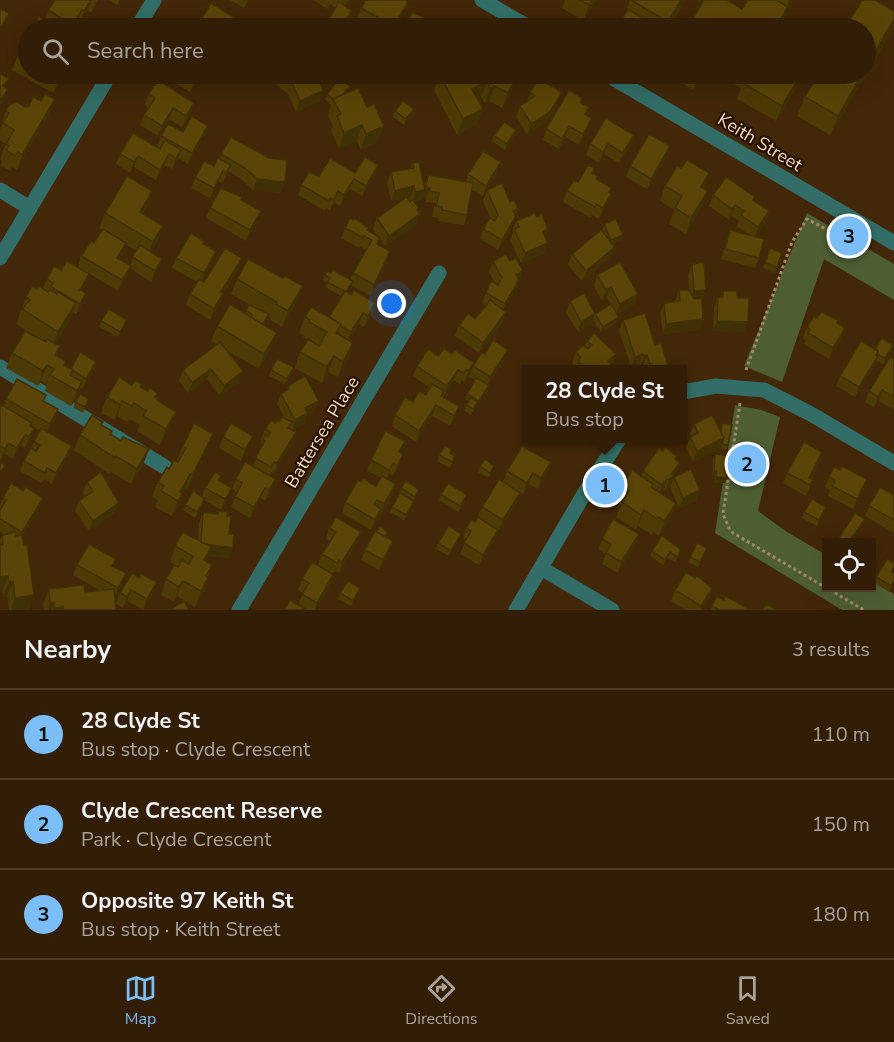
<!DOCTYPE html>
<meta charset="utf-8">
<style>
body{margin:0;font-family:"Nunito Sans",sans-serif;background:#3d2a14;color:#f1f3f6}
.controls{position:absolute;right:18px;bottom:18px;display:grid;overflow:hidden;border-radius:0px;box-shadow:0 6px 24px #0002}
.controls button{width:54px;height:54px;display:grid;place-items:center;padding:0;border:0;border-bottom:2px solid #4d3b28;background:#321d06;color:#f1f3f6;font:30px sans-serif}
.you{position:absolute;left:392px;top:304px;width:21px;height:21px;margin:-15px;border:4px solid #fff;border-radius:50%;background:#1a73e8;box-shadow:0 0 0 9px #1a73e833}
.badge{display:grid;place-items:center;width:39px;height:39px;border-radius:50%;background:#7bbef8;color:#111;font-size:20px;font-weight:700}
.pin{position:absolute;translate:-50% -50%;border:3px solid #fff;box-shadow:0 2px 6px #0006}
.popup{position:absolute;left:522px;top:365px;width:165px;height:78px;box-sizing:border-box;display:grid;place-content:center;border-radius:0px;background:#321d06;filter:drop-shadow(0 2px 4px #0005);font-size:20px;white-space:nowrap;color:#a8a29b}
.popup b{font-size:22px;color:#f1f3f6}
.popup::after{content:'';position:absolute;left:50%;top:100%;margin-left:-12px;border:12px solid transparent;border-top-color:#321d06}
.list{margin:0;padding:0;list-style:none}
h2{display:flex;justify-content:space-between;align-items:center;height:78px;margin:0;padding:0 24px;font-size:26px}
h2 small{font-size:20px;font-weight:400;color:#a8a29b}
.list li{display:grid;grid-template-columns:39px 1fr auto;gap:18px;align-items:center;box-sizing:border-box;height:90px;padding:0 24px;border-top:2px solid #4d3b28}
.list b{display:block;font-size:22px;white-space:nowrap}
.list p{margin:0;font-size:20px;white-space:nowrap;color:#a8a29b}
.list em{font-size:20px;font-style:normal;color:#a8a29b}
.icon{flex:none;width:33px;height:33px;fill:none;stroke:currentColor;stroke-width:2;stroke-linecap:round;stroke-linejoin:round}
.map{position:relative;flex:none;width:894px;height:610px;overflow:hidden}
.search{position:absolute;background:#321d06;box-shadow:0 6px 24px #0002;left:18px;right:18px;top:18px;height:66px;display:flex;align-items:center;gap:15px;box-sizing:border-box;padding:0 21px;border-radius:33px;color:#a8a29b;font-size:22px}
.sheet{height:348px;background:#321d06}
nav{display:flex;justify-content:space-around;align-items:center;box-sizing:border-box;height:84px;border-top:2px solid #4d3b28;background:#321d06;font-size:16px;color:#a8a29b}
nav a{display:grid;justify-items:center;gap:3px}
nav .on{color:#7bbef8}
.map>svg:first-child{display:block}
.green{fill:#4e5e33}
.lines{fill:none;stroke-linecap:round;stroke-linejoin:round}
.path{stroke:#a4886b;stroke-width:3;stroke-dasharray:3 3;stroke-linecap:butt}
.minor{stroke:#326e67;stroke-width:15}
.tertiary{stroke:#326e67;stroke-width:15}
.wall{fill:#4e3a06;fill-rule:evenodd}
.shaded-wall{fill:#403005}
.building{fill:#5b4407;stroke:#403005;stroke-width:1.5}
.labels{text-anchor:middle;stroke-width:4.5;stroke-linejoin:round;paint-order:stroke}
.street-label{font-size:18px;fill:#f8dbbf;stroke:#251100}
</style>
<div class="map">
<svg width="894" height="610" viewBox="0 0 894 610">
<rect width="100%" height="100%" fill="#422708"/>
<!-- green -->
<g class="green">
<polygon points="807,213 894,264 894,300 824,259 782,382 744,366"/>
<polygon points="735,405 761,410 780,417 758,511 787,532 826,555 826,588 872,588 872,581 894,594 894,610 842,610 715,533"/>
</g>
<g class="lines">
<!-- path -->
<g class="path">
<polyline points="746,370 792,242 807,219 848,241"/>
<polyline points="740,403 723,514 729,528 733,533 864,610"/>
</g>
<!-- minor -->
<g class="minor">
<polyline points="137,28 154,0"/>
<polyline points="0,190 30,208"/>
<polyline points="0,258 110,74"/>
<polyline points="0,367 165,467"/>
<polyline points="683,392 716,386 764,390 811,414 894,463"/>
<polyline points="541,568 612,610"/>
<polyline points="239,610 439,273"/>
<polyline points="516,610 587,489 620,438"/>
</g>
<!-- tertiary -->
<g class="tertiary">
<polyline points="482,0 530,28"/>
<polyline points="606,74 894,243"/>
</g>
</g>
<!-- wall -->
<g class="wall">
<polygon points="55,0 98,0 91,13 88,10 80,22 78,20 73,28 32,28 45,20 48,10"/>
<polygon points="109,0 120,0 117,5"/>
<polygon points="230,0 248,0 244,8"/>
<polygon points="313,0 351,0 346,7 352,11 348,21 343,28 323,28 336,8 330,4 327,9"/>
<polygon points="565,0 596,0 583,21 562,8"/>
<polygon points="630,0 686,0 670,26 672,26 671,28 617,28 625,14"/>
<polygon points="748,0 792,0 787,8 782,22 742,9"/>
<polygon points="361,8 404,12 394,28 376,28 357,18"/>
<polygon points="894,11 894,23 891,33 830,135 797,116 805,97"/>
<polygon points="198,25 247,28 197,28"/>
<polygon points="28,37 28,74 63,74 61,79 53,93 12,70 18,55 26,43"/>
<polygon points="159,74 212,74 208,80 201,75 190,92"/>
<polygon points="261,74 312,74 315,82 323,91 319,102 296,112 288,94 274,83 259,79"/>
<polygon points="675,74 702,74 693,90 673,78"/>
<polygon points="717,74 801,74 796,88 776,121 737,99 741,88"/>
<polygon points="440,75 510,76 510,95 502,108 489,101 485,103 481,97 477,99 477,124 457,135 434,90"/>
<polygon points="348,92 347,93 378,142 361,150 357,141 339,149 331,131 333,126 328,115 331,105 325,99 327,94"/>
<polygon points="530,92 558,102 546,122 527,134 516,117 520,106 527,102"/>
<polygon points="148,94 190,114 182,127 169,119 158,136 140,125 144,115 149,108 145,105"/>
<polygon points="582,98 581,102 589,107 586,115 588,129 579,145 566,137 559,149 543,140 546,129"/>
<polygon points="55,99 49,114 17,170 12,167 10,171 1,166 2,161 0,159 6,144 0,140 0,130 6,111 25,107 41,101"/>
<polygon points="395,111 412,114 404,125 393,117"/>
<polygon points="606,118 630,145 619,163 604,154 599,163 586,155 590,144"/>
<polygon points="208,126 204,136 188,164 178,158 172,169 165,165 156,180 134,167 130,173 116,164 120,154 160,149 157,146 161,136 183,132"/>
<polygon points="494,136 514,136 505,150 492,141"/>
<polygon points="670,146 666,157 647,189 626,177 630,166"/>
<polygon points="221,154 285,182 281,193 253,190 241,179 228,171 222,183 219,181 210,198 191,188 195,178 214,166 219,159"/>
<polygon points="412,163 424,186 428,175 466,181 468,174 497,173 483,196 472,190 467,215 464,225 438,221 439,218 432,217 435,203 426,202 426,198 422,198 421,200 415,202 418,211 416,225 385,246 380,238 378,244 386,262 370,296 351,285 347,292 372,314 364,327 359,324 349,341 353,343 348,359 338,377 328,372 322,383 295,368 300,352 307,340 303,337 304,335 299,333 305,317 329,317 341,296 325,287 327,283 323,280 325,275 331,273 350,280 353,273 366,250 360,246 359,248 341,238 345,228 367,230 378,237 373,229 377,218 406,198 391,201 387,183 391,172 410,169"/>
<polygon points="378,165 374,176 362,196 350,189 340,206 334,202 330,211 326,208 325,211 298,195 301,185 319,176 355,173"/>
<polygon points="595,168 593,174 596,179 611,194 607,204 599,219 592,215 591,218 563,202 567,191"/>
<polygon points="681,168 709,173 704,188 708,191 702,206 686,234 669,224 674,210 660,201 665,186"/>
<polygon points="487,190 510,202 518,209 512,227 498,250 480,239 483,229 491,219 483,201"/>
<path d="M152,191l-5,15 -4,7 15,28 -7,11 7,18 -7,12 -21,-14 -3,8 -9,15 -40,-24 3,-11 13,-13 8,-13 -3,-1 6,-16zM126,245l10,6 -6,14 -11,-6z"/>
<polygon points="713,195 754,200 766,222 755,237 759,258 755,268 721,259 730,230 751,236 737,226 739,221 732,216 729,220 709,206"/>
<polygon points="242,197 241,200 261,211 257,221 246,241 206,218 210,208"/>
<polygon points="537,217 548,229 545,237 544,254 521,263 510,240 513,233 512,231 516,221"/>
<polygon points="604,224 623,235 621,240 612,244 615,247 611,258 582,281 568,265 572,254 604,235 602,230"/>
<polygon points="204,241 203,244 216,251 212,262 202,281 204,282 238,269 223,293 220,304 210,320 186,305 190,294 197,282 172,268 176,258"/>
<polygon points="770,248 782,253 775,273 763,268"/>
<polygon points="493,261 510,261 523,271 515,291 503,310 506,312 502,323 479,353 455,336 459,325 475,319 486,306 482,303 486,293 495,283 489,272"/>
<polygon points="692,264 702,300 700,330 663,334 660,313 664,303 675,302 679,290 689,290 688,274"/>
<polygon points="61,270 89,274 82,291 86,293 82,304 76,314 73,312 71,318 55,344 56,356 64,365 71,369 96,362 92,373 82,389 80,388 77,397 71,406 45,391 47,384 41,381 38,386 6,368 12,353 32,335 16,324 26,297 37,289 43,289 47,279"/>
<polygon points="597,275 635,304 617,314 617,322 601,332 593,320 591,325 578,332 566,312 570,301 595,314 611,304 607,298 602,301 594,286"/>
<polygon points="283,278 303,286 297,301 282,327 270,320 271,317 268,316 264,325 277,333 271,348 259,369 226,350 243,371 239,382 220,396 207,379 188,393 179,381 183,370 217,345 211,341 217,326 245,313 246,311 255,308 231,294 237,279"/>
<polygon points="723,291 737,298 745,332 713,331 714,308 718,297 721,297"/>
<polygon points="817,318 838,320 837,323 841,339 829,359 804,344 806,340 803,338 807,327"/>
<polygon points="127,320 118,337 99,327 101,321"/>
<polygon points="623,320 655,345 668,365 667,369 645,369 643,366 640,367 639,365 631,367 619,331"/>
<polygon points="587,341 612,365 615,369 575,369 576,367 572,363 576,352 585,346"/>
<polygon points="893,345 891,351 883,364 876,360 874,366 855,397 836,386 840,376 875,349"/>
<polygon points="508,350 504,360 488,385 487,390 477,406 476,406 471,415 464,410 468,401 465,399 475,380 469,377 473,366 485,354"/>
<polygon points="452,354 474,363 470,373 464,382 462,381 460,384 454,380 444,396 442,396 459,406 455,417 450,426 432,416 416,442 392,426 395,415 413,402 426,395 430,388 413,376 417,366 438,356"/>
<polygon points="894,359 894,410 879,401 874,407 865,402 869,391"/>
<polygon points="271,370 292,373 285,384 269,376"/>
<polygon points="142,384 141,387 156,397 157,400 176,412 170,427 160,445 137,431 140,425 129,419 127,422 117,416 114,420 101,413 107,397 132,385"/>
<polygon points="288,386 315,411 307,416 304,424 292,430 296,432 292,443 274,474 271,472 269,475 272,489 265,501 261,498 250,518 231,507 237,492 232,489 236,479 253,466 259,451 262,441 261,440 265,429 275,423 285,419 277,404 281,394 285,392"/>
<polygon points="6,399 44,401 58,409 55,420 48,432 68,457 52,484 44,479 41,483 20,471 24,461 40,431 31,425 31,439 25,448 21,445 13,459 5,454 1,459 0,459 0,409 4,406"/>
<polygon points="75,402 87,404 83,413 74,408"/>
<polygon points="722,423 728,445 726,450 720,449 693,462 686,447 691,436 690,434 694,424 720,431"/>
<polygon points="102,425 111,435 143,465 131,484 111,472 109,474 74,450 80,435"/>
<polygon points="213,434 208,450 187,489 186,488 182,494 177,509 172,516 155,507 158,500 152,497 158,482 177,461 183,446"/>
<polygon points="253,436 249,446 241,461 219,448 223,437"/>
<polygon points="663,451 677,456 676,460 676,473 672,479 669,486 665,491 664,490 661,493 676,503 671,519 659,536 653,532 652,535 638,526 636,530 616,517 621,505 616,502 622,486 641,476 643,471"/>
<polygon points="401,453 403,454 399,464 393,476 389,474 386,479 396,484 392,495 381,515 379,514 371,530 342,513 345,502 376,486 381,478 367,471 371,460"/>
<polygon points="450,453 455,456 450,468 437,461 439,455"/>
<polygon points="715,454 725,483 714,483 715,476 712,476 713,459"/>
<polygon points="551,462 547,473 538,489 529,484 523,494 503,482 507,471"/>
<polygon points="819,463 810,478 813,480 806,496 783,483 787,473"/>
<polygon points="480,466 492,471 488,478 478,472"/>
<polygon points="840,470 863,490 853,509 828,496 830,490 825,487 829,477"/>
<polygon points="221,476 219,480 228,498 221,510 204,500 195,518 183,510 185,505 202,497 205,488"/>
<polygon points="674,477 697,501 679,508 670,487"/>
<polygon points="87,482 115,513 89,531 75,511 79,501 85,496 83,492"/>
<polygon points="401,488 419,489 414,501 412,506 404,520 390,512"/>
<polygon points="23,491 43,498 39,508 22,536 34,595 29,610 9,610 7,596 3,597 2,591 0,591 0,540 2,535 4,534 0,532 0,505 3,498"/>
<polygon points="520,493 516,504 499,530 498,530 494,540 479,565 460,554 466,540 463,538 466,528 475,522 482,507"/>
<polygon points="441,495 465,500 458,512 439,500"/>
<polygon points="894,495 894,533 865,516 869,506"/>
<polygon points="826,507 817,526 802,518 804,512"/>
<polygon points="218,511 227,516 229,534 233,548 229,558 208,556 206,561 212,565 203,593 195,607 177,596 174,602 161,595 166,579 178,566 170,562 175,546 198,540 199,523 203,512 217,514"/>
<polygon points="865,519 863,524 850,543 838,543 839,538"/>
<polygon points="329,528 361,532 357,543 339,573 335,571 333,574 318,565 322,554 330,541 326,539"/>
<polygon points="461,534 459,539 449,556 436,549 438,543"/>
<polygon points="662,535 679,555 675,562 668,558 663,565 650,556 652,551"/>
<polygon points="386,537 389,552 379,570 361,560 365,550"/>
<polygon points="602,539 635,545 618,573 602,564 606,554 598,549"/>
<polygon points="707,548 698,567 688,562 690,557"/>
<polygon points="77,565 113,566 122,584 115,597 116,610 44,610 43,604 49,589 85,592 99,590 73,575"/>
<polygon points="892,572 894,583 889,592 874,583 876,577"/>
<polygon points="333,574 330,585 315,610 307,610 298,605 303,593 298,590 302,579"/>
<polygon points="139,578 157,582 153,593 143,610 127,601 123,608 116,604 120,593"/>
<polygon points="712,588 709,599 701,610 686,610 671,601 675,590"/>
<polygon points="340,593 358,593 351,606 338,599"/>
<polygon points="724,600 750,610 711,610 712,606"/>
</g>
<!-- shaded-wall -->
<g class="shaded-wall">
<polygon points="91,0 88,10 80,22 84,11"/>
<polygon points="97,0 98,0 96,5 91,13"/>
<polygon points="348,0 351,0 343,12 347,1"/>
<polygon points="592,0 596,0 583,21 589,5"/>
<polygon points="681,0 686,0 669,28 666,28 668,22"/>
<polygon points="789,0 792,0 787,8 782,22 778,28 775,28 786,9"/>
<polygon points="408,2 404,12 394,28 393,28"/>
<polygon points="82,10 78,20 73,28 71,28"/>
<polygon points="352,11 348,21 343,28 340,28"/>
<polygon points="894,19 894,23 891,33 830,135 838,116 862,74 866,74 866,68"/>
<polygon points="61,74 63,74 61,79 53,93"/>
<polygon points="198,74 201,74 190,92 196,77"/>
<polygon points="699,74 702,74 693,90"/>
<polygon points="801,74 796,88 776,121 782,106"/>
<polygon points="515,80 510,95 502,108 508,93"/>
<polygon points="487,81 481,97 467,104 472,89"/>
<polygon points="495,86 489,101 485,103 490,88"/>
<polygon points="8,89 4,100 0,106 0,101"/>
<polygon points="323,91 319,102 296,112 300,101"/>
<polygon points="562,92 558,102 546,122 527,134 531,124"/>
<polygon points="55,99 49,114 17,170 22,155"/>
<polygon points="194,103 190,114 182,127 186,116"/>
<polygon points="173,108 169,119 158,136 162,126"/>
<polygon points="414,109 412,114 404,125 406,119"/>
<polygon points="483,109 477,124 457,135 463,119"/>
<polygon points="592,118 588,129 579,145 583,134"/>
<polygon points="362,125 357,141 339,149 344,133"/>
<polygon points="208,126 204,136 188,164 192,153"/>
<polygon points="384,126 378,142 361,150 366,134"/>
<polygon points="569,126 566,137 559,149 562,139"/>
<polygon points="516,130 514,136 505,150 507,144"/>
<polygon points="634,135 630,145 619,163 623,153"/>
<polygon points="608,144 604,154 599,163 603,152"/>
<polygon points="670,146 666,157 647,189 651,179"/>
<polygon points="181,150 177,160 172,169 176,158"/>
<polygon points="169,154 165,165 156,180 160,170"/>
<polygon points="138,156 134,167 130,173 134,162"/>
<polygon points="501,162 497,173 483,196 486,186"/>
<polygon points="378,165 374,176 362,196 366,186"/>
<polygon points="223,171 219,181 210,198 214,188"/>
<polygon points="709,173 704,189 701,187"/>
<polygon points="257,179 285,182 281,193 253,190"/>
<polygon points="354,179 350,189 340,206 344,195"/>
<polygon points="414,186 411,197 391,201 395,191"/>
<polygon points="426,187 430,188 426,198 422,198 421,200 412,202 415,192 425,190"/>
<polygon points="152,191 147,206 134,227 140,212"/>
<polygon points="708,191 702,206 686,234 691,218"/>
<polygon points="611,194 607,204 599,219 603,208"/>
<polygon points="735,205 732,216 729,220 732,209"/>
<polygon points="419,208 416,217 420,214 416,225 385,246 389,236"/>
<polygon points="518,209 512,227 498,250 513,211"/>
<polygon points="261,211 257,221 246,241 250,230"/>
<polygon points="769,211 766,222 754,238 758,227"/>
<polygon points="163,226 158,241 147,258 153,242"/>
<polygon points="548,229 544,240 543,232"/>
<polygon points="623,235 621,240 609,246 611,240"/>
<polygon points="126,243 122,253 114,269 117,258"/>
<polygon points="548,243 544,254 521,263 525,253"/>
<polygon points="615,247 611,258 582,281 586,271"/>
<polygon points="216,251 212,262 200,284 204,273"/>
<polygon points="390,251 386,262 370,296 374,285"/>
<polygon points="242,258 238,269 217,303 221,292"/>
<polygon points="162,259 158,270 151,282 155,271"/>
<polygon points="131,266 127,276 118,291 122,280"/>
<polygon points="523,271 515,291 501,315 516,275"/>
<polygon points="89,274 85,285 76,300 80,290"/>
<polygon points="303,286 297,301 282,327 288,311"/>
<polygon points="611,287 607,298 602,301 606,290"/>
<polygon points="706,290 702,300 690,301 694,291"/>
<polygon points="86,293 82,304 76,314 80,304"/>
<polygon points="223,294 220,304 210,320 214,309"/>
<polygon points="638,294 635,304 616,315 620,304"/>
<polygon points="76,303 71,318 52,348 58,332"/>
<polygon points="375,303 372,314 364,327 368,316"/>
<polygon points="506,312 502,323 479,353 483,343"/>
<polygon points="363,313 359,324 347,343 351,332"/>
<polygon points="595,314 591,325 578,332 581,322"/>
<polygon points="619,317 617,322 601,332 603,327"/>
<polygon points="703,319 700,330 663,334 666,324"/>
<polygon points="717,321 748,322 745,332 713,331"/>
<polygon points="845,328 841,339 829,359 833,348"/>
<polygon points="277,333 271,348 259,369 264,354"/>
<polygon points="353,343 348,359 338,377 343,362"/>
<polygon points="893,345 891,351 883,364 885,358"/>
<polygon points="508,350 504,360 487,388 490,377"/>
<polygon points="878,351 874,361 878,356 874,366 855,397 859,387"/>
<polygon points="616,354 612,365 608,361"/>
<polygon points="643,354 639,365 631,367 635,357"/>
<polygon points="647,355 643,366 640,367 644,356"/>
<polygon points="334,356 328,372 322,383 327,367"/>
<polygon points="96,362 92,373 82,389 86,379"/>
<polygon points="474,363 470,373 464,382 468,371"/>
<polygon points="47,365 41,381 38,386 43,371"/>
<polygon points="668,365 667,369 654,369"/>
<polygon points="211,369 207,379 188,393 192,383"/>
<polygon points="458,370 454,380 444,396 447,386"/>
<polygon points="243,371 239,382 220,396 224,386"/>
<polygon points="82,382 77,397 71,406 77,391"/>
<polygon points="489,385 487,390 477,406 479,401"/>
<polygon points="882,390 879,401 874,407 878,397"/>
<polygon points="122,401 117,416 114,420 120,405"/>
<polygon points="319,401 315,411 307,416 304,424 292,431 295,420 305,408"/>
<polygon points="436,405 432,416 416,442 419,431"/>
<polygon points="459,406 455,417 450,426 454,416"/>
<polygon points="58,409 55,420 46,434 50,424"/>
<polygon points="176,412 170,427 160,445 166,429"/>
<polygon points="34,429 31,439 25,448 29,437"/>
<polygon points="296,432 292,443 274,474 277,463"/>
<polygon points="213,434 208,450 187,489 193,474"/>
<polygon points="25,435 21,445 13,459 17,448"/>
<polygon points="253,436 249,446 241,461 245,450"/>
<polygon points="724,438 720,449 693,462 697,451"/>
<polygon points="8,443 5,454 1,459 5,449"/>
<polygon points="72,446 68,457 52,484 56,473"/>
<polygon points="149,449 143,465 131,484 137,469"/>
<polygon points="822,452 819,463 807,484 809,478"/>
<polygon points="403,454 399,464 393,476 397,466"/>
<polygon points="551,462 547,473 538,489 541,478"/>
<polygon points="680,463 676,473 665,491 671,474"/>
<polygon points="714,470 717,471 715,476 712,476"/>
<polygon points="191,473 177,509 172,516 180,492"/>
<polygon points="533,473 529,484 523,494 527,483"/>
<polygon points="716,477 727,478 725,483 714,483"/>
<polygon points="276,479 272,489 265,501 269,490"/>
<polygon points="667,479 664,490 659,496 662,485"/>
<polygon points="867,479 863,490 853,509 857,499"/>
<polygon points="396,484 392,495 381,515 384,504"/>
<polygon points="232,488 228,498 221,510 225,499"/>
<polygon points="265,488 261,498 250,518 254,507"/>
<polygon points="700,490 697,501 679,508 683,498"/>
<polygon points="520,493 516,504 499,530 503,520"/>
<polygon points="43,498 39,508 18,543 22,532"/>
<polygon points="119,503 115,513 89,531 93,521"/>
<polygon points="676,503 671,519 659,536 665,521"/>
<polygon points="381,509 378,519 371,530 375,520"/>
<polygon points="644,510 638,526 636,530 641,515"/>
<polygon points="865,519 863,524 850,543 848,543"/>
<polygon points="498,530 494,540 479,565 483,555"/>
<polygon points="361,532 357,543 339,573 342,562"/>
<polygon points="461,534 459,539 449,556 451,551"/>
<polygon points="639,534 635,545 618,573 621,562"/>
<polygon points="393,541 389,552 379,570 383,560"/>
<polygon points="201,544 233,548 229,558 208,556 205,563 199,576"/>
<polygon points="126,573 122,584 114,599 118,588"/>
<polygon points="333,574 330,585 315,610 317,603"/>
<polygon points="8,576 2,591 0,591 0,577"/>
<polygon points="208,578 203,593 195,607 201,591"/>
<polygon points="13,581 7,596 3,597 9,582"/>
<polygon points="183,581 177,596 174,602 179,587"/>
<polygon points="157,582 153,593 143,610 147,599"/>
<polygon points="712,588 709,599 701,610 700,610"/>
<polygon points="131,590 127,601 123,608 127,597"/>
<polygon points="34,595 29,610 11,610 15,598"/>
<polygon points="50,603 54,603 51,610 48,610"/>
<polygon points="63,607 62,610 53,610 54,608"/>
</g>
<!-- building -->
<g class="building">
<polygon points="55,0 91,0 84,11 82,10 72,25 48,10"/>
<polygon points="366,0 405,0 408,2 394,26 361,8"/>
<polygon points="580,0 592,0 589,5"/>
<polygon points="631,0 681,0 668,22"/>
<polygon points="704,0 727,0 742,9 748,0 776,0 788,7 775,28 688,28"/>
<polygon points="862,0 875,0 894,11 894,19 866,68 866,28 845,28"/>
<polygon points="339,2 352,11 340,28 327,28 324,27"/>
<polygon points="211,3 248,26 246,28 204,28 198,25"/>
<polygon points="1,9 9,13 0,29 0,11"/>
<polygon points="628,9 660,28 617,28"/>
<polygon points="413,12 426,19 424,22 434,28 403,28"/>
<polygon points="39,17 59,28 32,28"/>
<polygon points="668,24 672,26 670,28 666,28"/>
<polygon points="295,25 302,28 293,28"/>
<polygon points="25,42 28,44 28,61 18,55"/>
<polygon points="0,73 9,79 3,86 8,89 0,101"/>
<polygon points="51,74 61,74 59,78"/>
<polygon points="190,74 198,74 196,77"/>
<polygon points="279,74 312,74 315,82 319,80 323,91 300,101 292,83"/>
<polygon points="442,74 505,74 515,80 508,93 495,86 490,88 487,81 472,89 483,109 463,119 440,75"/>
<polygon points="748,74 801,74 782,106 743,83"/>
<polygon points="818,74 862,74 838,116 805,97"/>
<polygon points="340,78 350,86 342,95 333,99 334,100 327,94"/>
<polygon points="539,79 562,92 550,112 531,124 520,106 535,96 530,92"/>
<polygon points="158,80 194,103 186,116 173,108 162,126 144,115 155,98 148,94"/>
<polygon points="358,88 367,107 374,104 384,126 366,134 362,125 344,133 337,116 341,114 333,99"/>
<polygon points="569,90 582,98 580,102 589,107 585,114 592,118 583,134 569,126 562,139 546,129"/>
<polygon points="45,94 55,99 22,155 18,152 15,156 6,150 9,146 6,144 14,130 3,123 9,113 6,111 9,105 17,102 25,107 29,106 33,97 41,101"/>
<polygon points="403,101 414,109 406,119 395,111"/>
<polygon points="192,116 208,126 192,153 161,136 168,124 183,132"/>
<polygon points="606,118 634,135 623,153 608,144 603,152 590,144"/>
<polygon points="504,122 516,130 507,144 494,136"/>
<polygon points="133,133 160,149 165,140 181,150 176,158 169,154 160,170 138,156 134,162 120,154"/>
<polygon points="649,134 670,146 651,179 630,166"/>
<polygon points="231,137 269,158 287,160 285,182 257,179 245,168 221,154"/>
<polygon points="483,151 501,162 486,186 468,174"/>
<polygon points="365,157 378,165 366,186 354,179 344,195 338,191 334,200 330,198 329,201 301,185 309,172 319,176 330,158 355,173"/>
<polygon points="218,158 231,165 226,173 223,171 214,188 195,178 204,161 214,166"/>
<polygon points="687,160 709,173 701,187 708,191 691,218 675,208 682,196 665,186 677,166 681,168"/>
<polygon points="419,162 425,190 415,192 414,186 395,191 391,172 414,168 412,163"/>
<polygon points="588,165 595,168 592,173 598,176 596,179 612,188 609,192 611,194 603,208 596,204 595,207 567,191 574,180 578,182"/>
<polygon points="428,175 473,183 467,215 442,210 442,207 436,206 439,193 430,191 430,188 426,187"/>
<polygon points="127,176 152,191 140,212 163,226 153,242 105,213"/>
<polygon points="726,177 755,197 753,200 769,211 758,227 741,215 744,211 735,205 732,209 713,195"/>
<polygon points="502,183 510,202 514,200 518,209 513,211 516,216 502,240 483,229 490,218 495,221 498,215 487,190"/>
<polygon points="221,188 242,197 241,200 261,211 250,230 210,208"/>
<polygon points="407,197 410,202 413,200 419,208 417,210 420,214 389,236 377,218"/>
<polygon points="535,213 537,217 542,214 548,229 543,232 548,243 525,253 514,229 519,227 516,221"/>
<polygon points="350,218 353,220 354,218 368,228 367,230 380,238 377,244 390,251 374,285 353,273 372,240 364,236 363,238 345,228"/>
<polygon points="616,219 623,235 611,240 604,224"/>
<polygon points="103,229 126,243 117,258 131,266 122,280 81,256 91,241 94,243"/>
<polygon points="601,230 615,247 586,271 572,254"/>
<polygon points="730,230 764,239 759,258 725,249"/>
<polygon points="191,233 204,241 203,244 216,251 204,273 176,258"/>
<polygon points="140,245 162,259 155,271 132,257"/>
<polygon points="225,248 242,258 221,292 223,294 214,309 190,294 199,279 204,282"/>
<polygon points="770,248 782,253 777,267 765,263"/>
<polygon points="506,254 510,261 516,258 523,271 516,275 519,280 505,304 486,293 491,281 498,285 502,278 493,261"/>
<polygon points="248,259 283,278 285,276 303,286 288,311 276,304 277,302 237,279"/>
<polygon points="67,261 89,274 80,290 86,293 80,304 51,287 53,283 47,279 54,266 61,270"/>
<polygon points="620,262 638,294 620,304 611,287 606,290 597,275"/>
<polygon points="704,262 706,290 694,291 692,264"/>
<polygon points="333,270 353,281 346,292 345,291 344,291 327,282 330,278 325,275 327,271 331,273"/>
<polygon points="32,286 37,289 39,286 48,292 50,290 57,294 58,292 76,303 58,332 22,309 30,300 26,297"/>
<polygon points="354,290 375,303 368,316 363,313 351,332 340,326 341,324 329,317 345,291 351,295"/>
<polygon points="679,290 689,290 694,299 702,298 703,319 666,324 664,303 680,301"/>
<polygon points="723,291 737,291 737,298 749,298 748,322 717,321 718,297 723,297"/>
<polygon points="584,293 595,314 581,322 570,301"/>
<polygon points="490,300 506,312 483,343 459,325 468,313 475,319"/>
<polygon points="230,304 277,333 264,354 217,326"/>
<polygon points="611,304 619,317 603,327 595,314"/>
<polygon points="249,305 269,314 263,324 251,317 252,314 246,311"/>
<polygon points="311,307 341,324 336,333 353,343 343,362 334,356 327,367 300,352 308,339 319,346 327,332 309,322 310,320 305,317"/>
<polygon points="109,309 127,320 120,332 101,321"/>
<polygon points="821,312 838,320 837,323 845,328 833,348 808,333 810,329 807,327 814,316 817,318"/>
<polygon points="645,313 655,345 661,343 668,365 654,369 652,369 647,355 644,356 643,354 635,357 623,320"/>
<polygon points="25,331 46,342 47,339 60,346 55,355 66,361 64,365 73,370 70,375 82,382 77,391 50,375 54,369 47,365 43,371 12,353"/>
<polygon points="594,333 616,354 608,361 615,368 614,369 586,369 578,361 581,358 576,352 583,345 588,349 592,345 587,341"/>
<polygon points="882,338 893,345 885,358 877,354 878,351 875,349"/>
<polygon points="493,340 508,350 490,377 473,366 482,352 485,354"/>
<polygon points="861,341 878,351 876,355 878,356 859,387 840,376"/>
<polygon points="220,342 243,371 224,386 211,369 192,383 183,370"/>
<polygon points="444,348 452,354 455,350 474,363 468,371 466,370 464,373 458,370 447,386 417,366 428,349 438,356"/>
<polygon points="80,352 96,362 86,379 71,369"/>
<polygon points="890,357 894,359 894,397 882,390 878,397 869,391"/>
<polygon points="277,359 294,367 287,379 271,370"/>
<polygon points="305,376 319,401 305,408 308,413 295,420 281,394 289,389 288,386"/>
<polygon points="119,377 132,385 135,380 142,384 140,387 148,391 150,388 158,393 155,397 158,398 157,400 176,412 166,429 143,416 146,411 134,403 132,406 122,401 120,405 107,397"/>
<polygon points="476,378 489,385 479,401 467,394"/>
<polygon points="17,379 46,395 43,401 58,409 50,424 6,399"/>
<polygon points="432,384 444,391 441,396 459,406 454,416 436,405 419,431 395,415 405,397 413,402 419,391 426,395"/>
<polygon points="80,394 89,399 85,407 75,402"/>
<polygon points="471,398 478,402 473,409 466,405"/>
<polygon points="2,405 32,423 30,426 34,429 29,437 25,435 17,448 8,443 5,449 0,446 0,409"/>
<polygon points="92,415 103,422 101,425 112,431 110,434 121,441 123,437 149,449 137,469 116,456 115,458 80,435"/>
<polygon points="712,415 724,438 697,451 690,437 698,433 694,424"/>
<polygon points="282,417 292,422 288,428 296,432 277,463 274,462 271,467 255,458 265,441 263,440 265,435 268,437 270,432 265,429 271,420 275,423 277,420 279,422"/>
<polygon points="194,423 213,434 193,474 191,473 180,492 182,494 178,501 161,491 164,486 158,482 167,467 169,469 174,460 178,462 186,448 183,446"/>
<polygon points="231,423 253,436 245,450 223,437"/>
<polygon points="722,423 732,425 728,445 722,444 724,438 721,432"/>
<polygon points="41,428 72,446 56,473 47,468 45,473 24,461 31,448 36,451 40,445 34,442"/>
<polygon points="385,431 405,441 399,452 403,454 397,466 393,463 389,470 371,460"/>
<polygon points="804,442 822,452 809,478 813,480 810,485 787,473"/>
<polygon points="445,446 452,449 450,453 455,456 452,462 439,455"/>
<polygon points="522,446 551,462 541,478 533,473 527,483 507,471"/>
<polygon points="665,447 677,456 675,459 680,463 671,474 673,476 669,480 667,479 662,485 643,471 659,448 663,451"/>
<polygon points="715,454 726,455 725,470 727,470 727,478 716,477 717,471 714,470"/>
<polygon points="485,459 494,466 490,473 480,466"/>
<polygon points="0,462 5,465 0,474"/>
<polygon points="245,462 276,479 269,490 265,488 254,507 235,497 242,483 236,479"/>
<polygon points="842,466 867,479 857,499 832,486 835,480 829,477 834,467 840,470"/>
<polygon points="691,469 700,490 683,498 674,477"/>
<polygon points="632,470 653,484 651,487 676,503 665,521 659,517 657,519 644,510 641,515 622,502 629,491 622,486"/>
<polygon points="101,472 119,503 93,521 79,501 93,491 87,482"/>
<polygon points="215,472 221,476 218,480 232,488 225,499 205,488"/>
<polygon points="382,476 396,484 384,504 377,500 374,504 381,509 375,520 345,502 358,480 361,482 363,478 376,486"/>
<polygon points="499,479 520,493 503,520 482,507"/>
<polygon points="406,481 419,489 415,497 401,488"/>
<polygon points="11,483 23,491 26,487 43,498 22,532 0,519 0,510 6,500 3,498"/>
<polygon points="448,483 467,495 460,506 441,495"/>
<polygon points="880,487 894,495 894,520 869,506"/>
<polygon points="193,491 205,499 197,512 185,505"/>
<polygon points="400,493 414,501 406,515 392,507"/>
<polygon points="812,499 826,507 819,520 804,512"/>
<polygon points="218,511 228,512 227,516 231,516 229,534 234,534 233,548 205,544 201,542 203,512 218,514"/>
<polygon points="855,513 865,519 848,543 846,543 839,538"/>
<polygon points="336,517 361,532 342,562 339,560 337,563 322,554 336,532 329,528"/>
<polygon points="478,517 498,530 483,555 464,543 471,531 466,528 471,520 475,522"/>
<polygon points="613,519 639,534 621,562 606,553 611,544 602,539"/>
<polygon points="380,526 388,532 385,537 376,532"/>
<polygon points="449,526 461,534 451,551 438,543"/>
<polygon points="375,531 393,541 383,560 365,550"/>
<polygon points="16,532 16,536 22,535 24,545 27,544 34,595 15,598 13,581 9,582 8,576 0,577 0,545 3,544 2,535"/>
<polygon points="183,532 211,547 204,560 212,565 206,576 208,578 201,591 183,581 179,587 166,579 174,565 178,567 182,560 189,564 193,556 175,546"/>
<polygon points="662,535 681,550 677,557 670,552 665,560 652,551"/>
<polygon points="697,543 707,548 700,562 690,557"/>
<polygon points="89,544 116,559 112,566 126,573 118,588 77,565"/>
<polygon points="887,559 894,563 894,567 891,572 894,574 894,581 891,586 876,577"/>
<polygon points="312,562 333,574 317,603 302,594 309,583 302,579"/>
<polygon points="686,572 695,578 696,575 712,588 701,606 675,590"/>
<polygon points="132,573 139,578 141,574 157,582 147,599 131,590 127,597 120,593"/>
<polygon points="348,581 360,588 353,601 340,593"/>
<polygon points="84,585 85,592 114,589 116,610 63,610 63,607 54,608 54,603 50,603 49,589"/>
<polygon points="717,596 724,600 726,596 750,610 717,610 718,609 712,606"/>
<polygon points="290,600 306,609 305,610 284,610"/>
<polygon points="184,601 189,610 169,610"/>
<polygon points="766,604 777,610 762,610"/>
</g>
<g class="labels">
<!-- street labels -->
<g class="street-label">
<text transform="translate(760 142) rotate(31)" y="6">Keith Street</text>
<text transform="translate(322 432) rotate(-59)" y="6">Battersea Place</text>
</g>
</g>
</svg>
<div class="controls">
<button><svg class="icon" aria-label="locate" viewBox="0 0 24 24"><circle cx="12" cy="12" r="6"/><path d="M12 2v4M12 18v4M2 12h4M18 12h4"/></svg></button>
</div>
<div class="you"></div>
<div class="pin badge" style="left:605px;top:485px">1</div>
<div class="popup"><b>28 Clyde St</b>Bus stop</div>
<div class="pin badge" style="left:747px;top:464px">2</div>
<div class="pin badge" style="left:849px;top:236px">3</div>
<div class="search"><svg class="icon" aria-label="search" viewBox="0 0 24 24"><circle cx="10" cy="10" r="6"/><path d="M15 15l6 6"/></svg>Search here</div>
</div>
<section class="sheet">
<h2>Nearby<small>3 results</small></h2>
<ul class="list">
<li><span class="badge">1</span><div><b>28 Clyde St</b><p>Bus stop · Clyde Crescent</p></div><em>110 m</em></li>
<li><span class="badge">2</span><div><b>Clyde Crescent Reserve</b><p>Park · Clyde Crescent</p></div><em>150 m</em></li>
<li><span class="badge">3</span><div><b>Opposite 97 Keith St</b><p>Bus stop · Keith Street</p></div><em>180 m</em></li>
</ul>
</section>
<nav>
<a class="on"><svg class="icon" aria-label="map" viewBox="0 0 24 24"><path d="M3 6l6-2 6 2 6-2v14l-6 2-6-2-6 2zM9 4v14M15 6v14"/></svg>Map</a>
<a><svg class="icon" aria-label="directions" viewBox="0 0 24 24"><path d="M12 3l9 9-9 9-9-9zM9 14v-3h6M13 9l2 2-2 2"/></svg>Directions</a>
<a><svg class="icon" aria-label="saved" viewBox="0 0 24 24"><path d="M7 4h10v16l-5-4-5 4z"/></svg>Saved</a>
</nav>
